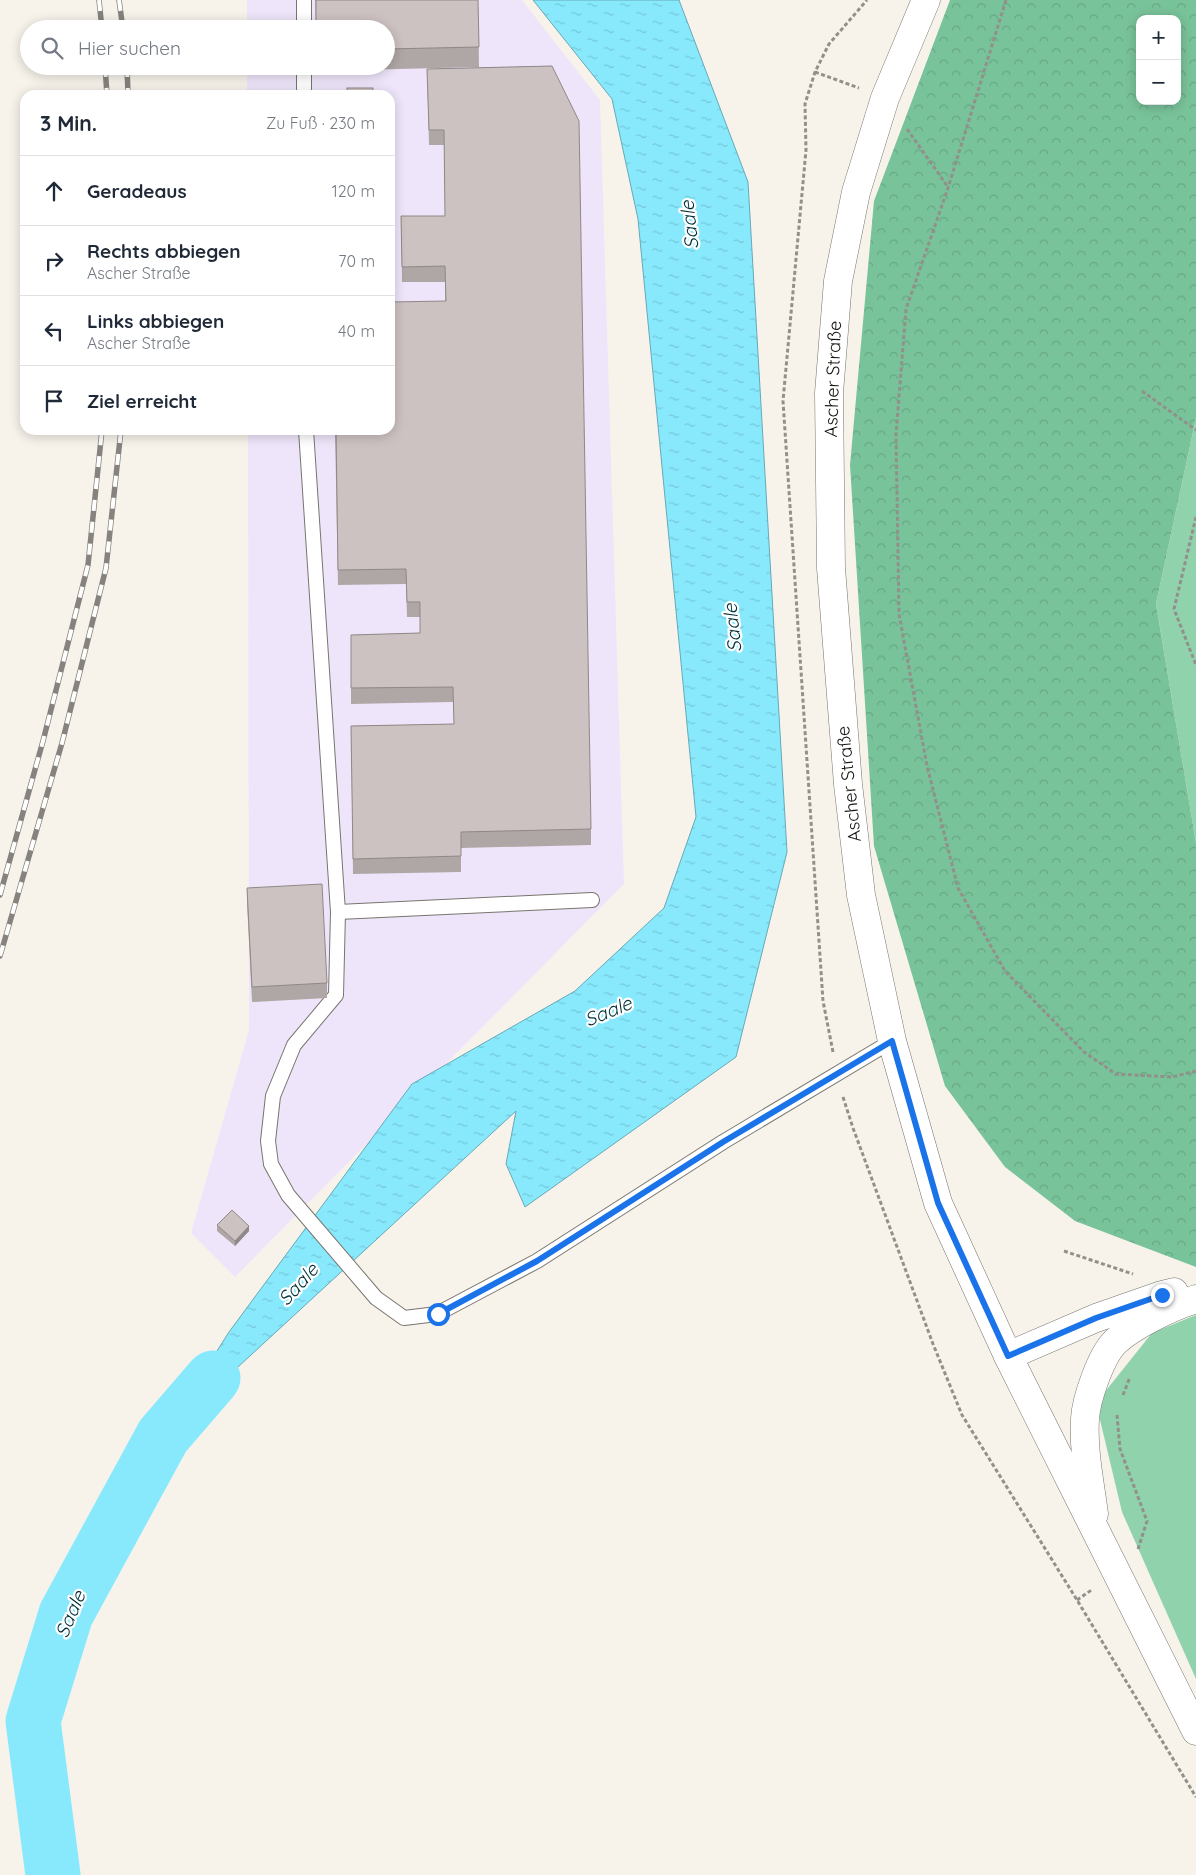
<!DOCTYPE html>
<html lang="de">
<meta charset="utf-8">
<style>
body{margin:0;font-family:Quicksand,sans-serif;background:#f2f2f3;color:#1f2937}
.controls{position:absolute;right:15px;top:15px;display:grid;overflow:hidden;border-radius:10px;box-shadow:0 2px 12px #0003}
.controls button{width:45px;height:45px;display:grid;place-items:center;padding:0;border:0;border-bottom:1px solid #e0e1e3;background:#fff;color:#1f2937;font:25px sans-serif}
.stop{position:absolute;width:15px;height:15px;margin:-11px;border:4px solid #1a73e8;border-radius:50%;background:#fff}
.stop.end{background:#1a73e8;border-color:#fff;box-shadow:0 1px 5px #0008}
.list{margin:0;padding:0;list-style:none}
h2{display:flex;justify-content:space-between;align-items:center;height:65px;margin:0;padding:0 20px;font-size:21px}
h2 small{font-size:16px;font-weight:400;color:#747a83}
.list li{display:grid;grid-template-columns:32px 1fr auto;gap:15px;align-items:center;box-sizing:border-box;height:70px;padding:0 20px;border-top:1px solid #e0e1e3}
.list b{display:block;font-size:19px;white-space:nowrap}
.list p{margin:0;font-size:16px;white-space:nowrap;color:#747a83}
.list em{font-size:16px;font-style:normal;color:#747a83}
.icon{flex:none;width:28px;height:28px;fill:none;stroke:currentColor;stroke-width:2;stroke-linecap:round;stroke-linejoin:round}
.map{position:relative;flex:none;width:1196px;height:1875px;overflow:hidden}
.search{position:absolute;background:#fff;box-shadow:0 2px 12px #0003;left:20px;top:20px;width:375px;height:55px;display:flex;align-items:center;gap:12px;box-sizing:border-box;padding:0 18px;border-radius:28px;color:#747a83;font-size:19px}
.panel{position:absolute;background:#fff;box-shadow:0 2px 12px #0003;left:20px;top:90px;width:375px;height:345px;border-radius:15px}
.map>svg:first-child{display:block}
.industrial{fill:#eee5fa}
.grass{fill:#90d2ac}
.forest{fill:url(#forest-crowns);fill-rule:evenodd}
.water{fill:url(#water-ripples);stroke:#66a9b6}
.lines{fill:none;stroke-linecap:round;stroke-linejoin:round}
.river{stroke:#88e9fd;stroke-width:55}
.service-casing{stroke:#78756e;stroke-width:16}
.tertiary-casing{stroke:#78756e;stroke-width:29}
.path{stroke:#92908a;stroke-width:3;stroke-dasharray:4 2.5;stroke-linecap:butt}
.service{stroke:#fff;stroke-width:14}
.tertiary{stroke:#fff;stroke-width:28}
.rail-casing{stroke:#86837e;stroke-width:5.5}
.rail{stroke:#fff;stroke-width:4;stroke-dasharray:11;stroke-linecap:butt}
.wall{fill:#afa7a6}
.shaded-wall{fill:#8f8887}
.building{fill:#ccc2c1;stroke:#8f8887}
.route{stroke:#1a73e8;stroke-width:6}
.labels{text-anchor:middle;stroke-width:4.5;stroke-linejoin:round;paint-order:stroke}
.street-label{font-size:18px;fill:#161512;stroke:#fff}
.water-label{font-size:19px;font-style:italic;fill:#003139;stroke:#fff}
</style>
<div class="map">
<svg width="1196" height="1875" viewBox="0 0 1196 1875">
<defs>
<pattern id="forest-crowns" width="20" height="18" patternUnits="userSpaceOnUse" patternTransform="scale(1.25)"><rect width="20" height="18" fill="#79c39a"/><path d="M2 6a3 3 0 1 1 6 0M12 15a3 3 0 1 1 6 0" fill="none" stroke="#68a784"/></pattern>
<pattern id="water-ripples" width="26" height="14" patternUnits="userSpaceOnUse" patternTransform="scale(1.25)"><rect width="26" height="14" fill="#88e9fd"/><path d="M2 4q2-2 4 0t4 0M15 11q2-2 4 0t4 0" fill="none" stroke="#75c7d8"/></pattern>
</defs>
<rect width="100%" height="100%" fill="#f7f3eb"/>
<!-- industrial -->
<polygon class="industrial" points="247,0 522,0 600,100 624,884 235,1277 191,1233 249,1030 248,430 390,430 390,95 247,95 247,66 386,66 386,29 247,29"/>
<!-- grass -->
<g class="grass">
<polygon points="1196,418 1196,843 1156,604"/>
<polygon points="1196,1315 1196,1679 1122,1512 1096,1403 1152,1333"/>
</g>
<!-- forest -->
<path class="forest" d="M950,0h246v418l-40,186 40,239v424l-121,-46 -70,-54 -60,-81 -71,-240 -24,-381 24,-264zM1140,19h37v82h-37z"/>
<!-- water -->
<polygon class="water" points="533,0 679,0 748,182 787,852 736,1057 525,1207 506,1164 516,1111 163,1436 229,1332 412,1084 575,991 664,908 696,817 638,219 612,99"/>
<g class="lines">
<!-- river -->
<polyline class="river" points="53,1875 33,1721 66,1614 163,1436 213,1378"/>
<!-- service casing -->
<g class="service-casing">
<g id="service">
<polyline points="304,0 304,29"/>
<polyline points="304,66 304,95"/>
<polyline points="306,430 338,912 592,900"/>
<polyline points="338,912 336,995 294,1045 273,1096 268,1141 271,1164 288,1195 376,1298 404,1318 437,1314 537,1261 723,1142 892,1041"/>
</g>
</g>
<!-- tertiary casing -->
<g class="tertiary-casing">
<g id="tertiary">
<polyline points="926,0 885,98 856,192 838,281 829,393 831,568 848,784 861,895 892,1041 938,1203 1008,1356 1196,1731"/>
<polyline points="1008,1356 1096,1318 1162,1295 1174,1292"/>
<path d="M1094,1514c-4,-31 -11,-64 -9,-95 1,-20 16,-63 30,-77 18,-17 58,-36 81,-43"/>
</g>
</g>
<!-- path -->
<g class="path">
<polyline points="1006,0 948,188 906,309 896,434 899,614 927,766 958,888 1005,971 1084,1052 1116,1074 1172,1077 1196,1071"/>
<polyline points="815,72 859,88"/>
<polyline points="907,129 948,187"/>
<polyline points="1142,391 1196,430"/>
<polyline points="1196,517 1174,609 1196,665"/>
<polyline points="833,1052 823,1001 783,401 806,150 805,104 815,72 829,44 867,0"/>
<polyline points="843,1097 853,1128 933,1344 962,1415 1077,1600 1196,1797"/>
<polyline points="1064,1251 1133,1274"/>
<polyline points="1123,1395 1130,1377"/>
<polyline points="1117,1415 1120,1449 1147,1521 1138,1549"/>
<polyline points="1077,1600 1093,1589"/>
</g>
<!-- service -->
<use href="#service" class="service"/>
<!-- tertiary -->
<use href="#tertiary" class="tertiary"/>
<!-- rail casing -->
<g class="rail-casing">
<g id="rail">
<polyline points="99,0 102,29"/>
<polyline points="119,0 123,29"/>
<polyline points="105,66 107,95"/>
<polyline points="127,66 128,95"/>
<polyline points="0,895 43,741 88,565 102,430"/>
<polyline points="0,956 62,743 106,568 121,430"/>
</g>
</g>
<!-- rail -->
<use href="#rail" class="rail"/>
</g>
<!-- wall -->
<g class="wall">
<polygon points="315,0 478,0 479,67 317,71 317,66 386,66 386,29 316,29"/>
<polygon points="552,66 591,829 591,845 461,848 461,872 353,874 351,726 454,724 453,702 351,704 351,635 420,633 420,617 407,617 406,584 338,585 335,430 445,301 445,282 402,282 401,216 445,216 444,145 429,145 427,69"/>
<polygon points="247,888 327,983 327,998 252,1002 247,903"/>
<polygon points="217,1225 249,1231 235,1246 217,1231"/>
</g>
<!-- shaded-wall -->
<polygon class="shaded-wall" points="249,1226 249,1231 235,1246 235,1241"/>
<!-- building -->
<g class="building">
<polygon points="316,0 478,0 479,47 386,49 386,29 316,29"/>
<polygon points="552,66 579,121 591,829 461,832 461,856 353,859 351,726 454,724 453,687 351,688 351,635 420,633 420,602 407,602 406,569 338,570 336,430 390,430 390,302 446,301 445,266 402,267 401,216 445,216 444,130 429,130 427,69"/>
<rect x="347" y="88" width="26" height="7"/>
<polygon points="322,884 327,983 252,987 247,888"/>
<polygon points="232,1210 249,1226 235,1241 217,1225"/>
</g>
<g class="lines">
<!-- route -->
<polyline class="route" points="438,1314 537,1261 723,1142 892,1041 938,1203 1008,1356 1096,1318 1162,1295"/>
</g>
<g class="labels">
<!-- street labels -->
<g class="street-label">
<text transform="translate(833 379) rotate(-88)" y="6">Ascher Straße</text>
<text transform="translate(849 784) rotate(-96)" y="6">Ascher Straße</text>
</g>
<!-- water labels -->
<g class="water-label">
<text transform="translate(689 225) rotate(-96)" y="7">Saale</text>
<text transform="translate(732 628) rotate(-96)" y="7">Saale</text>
<text transform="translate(608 1011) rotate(-22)" y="7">Saale</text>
<text transform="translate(298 1284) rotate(-48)" y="7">Saale</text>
<text transform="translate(70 1614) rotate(-67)" y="7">Saale</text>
</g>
</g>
</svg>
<div class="controls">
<button>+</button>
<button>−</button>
</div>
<div class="stop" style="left:438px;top:1314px"></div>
<div class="stop end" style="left:1162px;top:1295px"></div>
<div class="search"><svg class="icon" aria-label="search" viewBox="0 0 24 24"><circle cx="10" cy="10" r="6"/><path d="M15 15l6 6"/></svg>Hier suchen</div>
<section class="panel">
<h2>3 Min.<small>Zu Fuß · 230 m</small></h2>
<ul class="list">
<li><svg class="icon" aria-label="ahead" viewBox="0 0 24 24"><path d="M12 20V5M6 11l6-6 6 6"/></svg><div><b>Geradeaus</b></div><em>120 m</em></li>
<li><svg class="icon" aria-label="right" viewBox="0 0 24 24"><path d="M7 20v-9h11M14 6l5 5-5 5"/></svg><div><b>Rechts abbiegen</b><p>Ascher Straße</p></div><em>70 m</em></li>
<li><svg class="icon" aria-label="left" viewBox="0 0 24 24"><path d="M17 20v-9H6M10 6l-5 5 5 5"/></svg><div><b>Links abbiegen</b><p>Ascher Straße</p></div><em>40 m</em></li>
<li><svg class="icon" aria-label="arrive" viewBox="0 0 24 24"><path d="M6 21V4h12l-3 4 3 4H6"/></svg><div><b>Ziel erreicht</b></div></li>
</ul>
</section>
</div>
